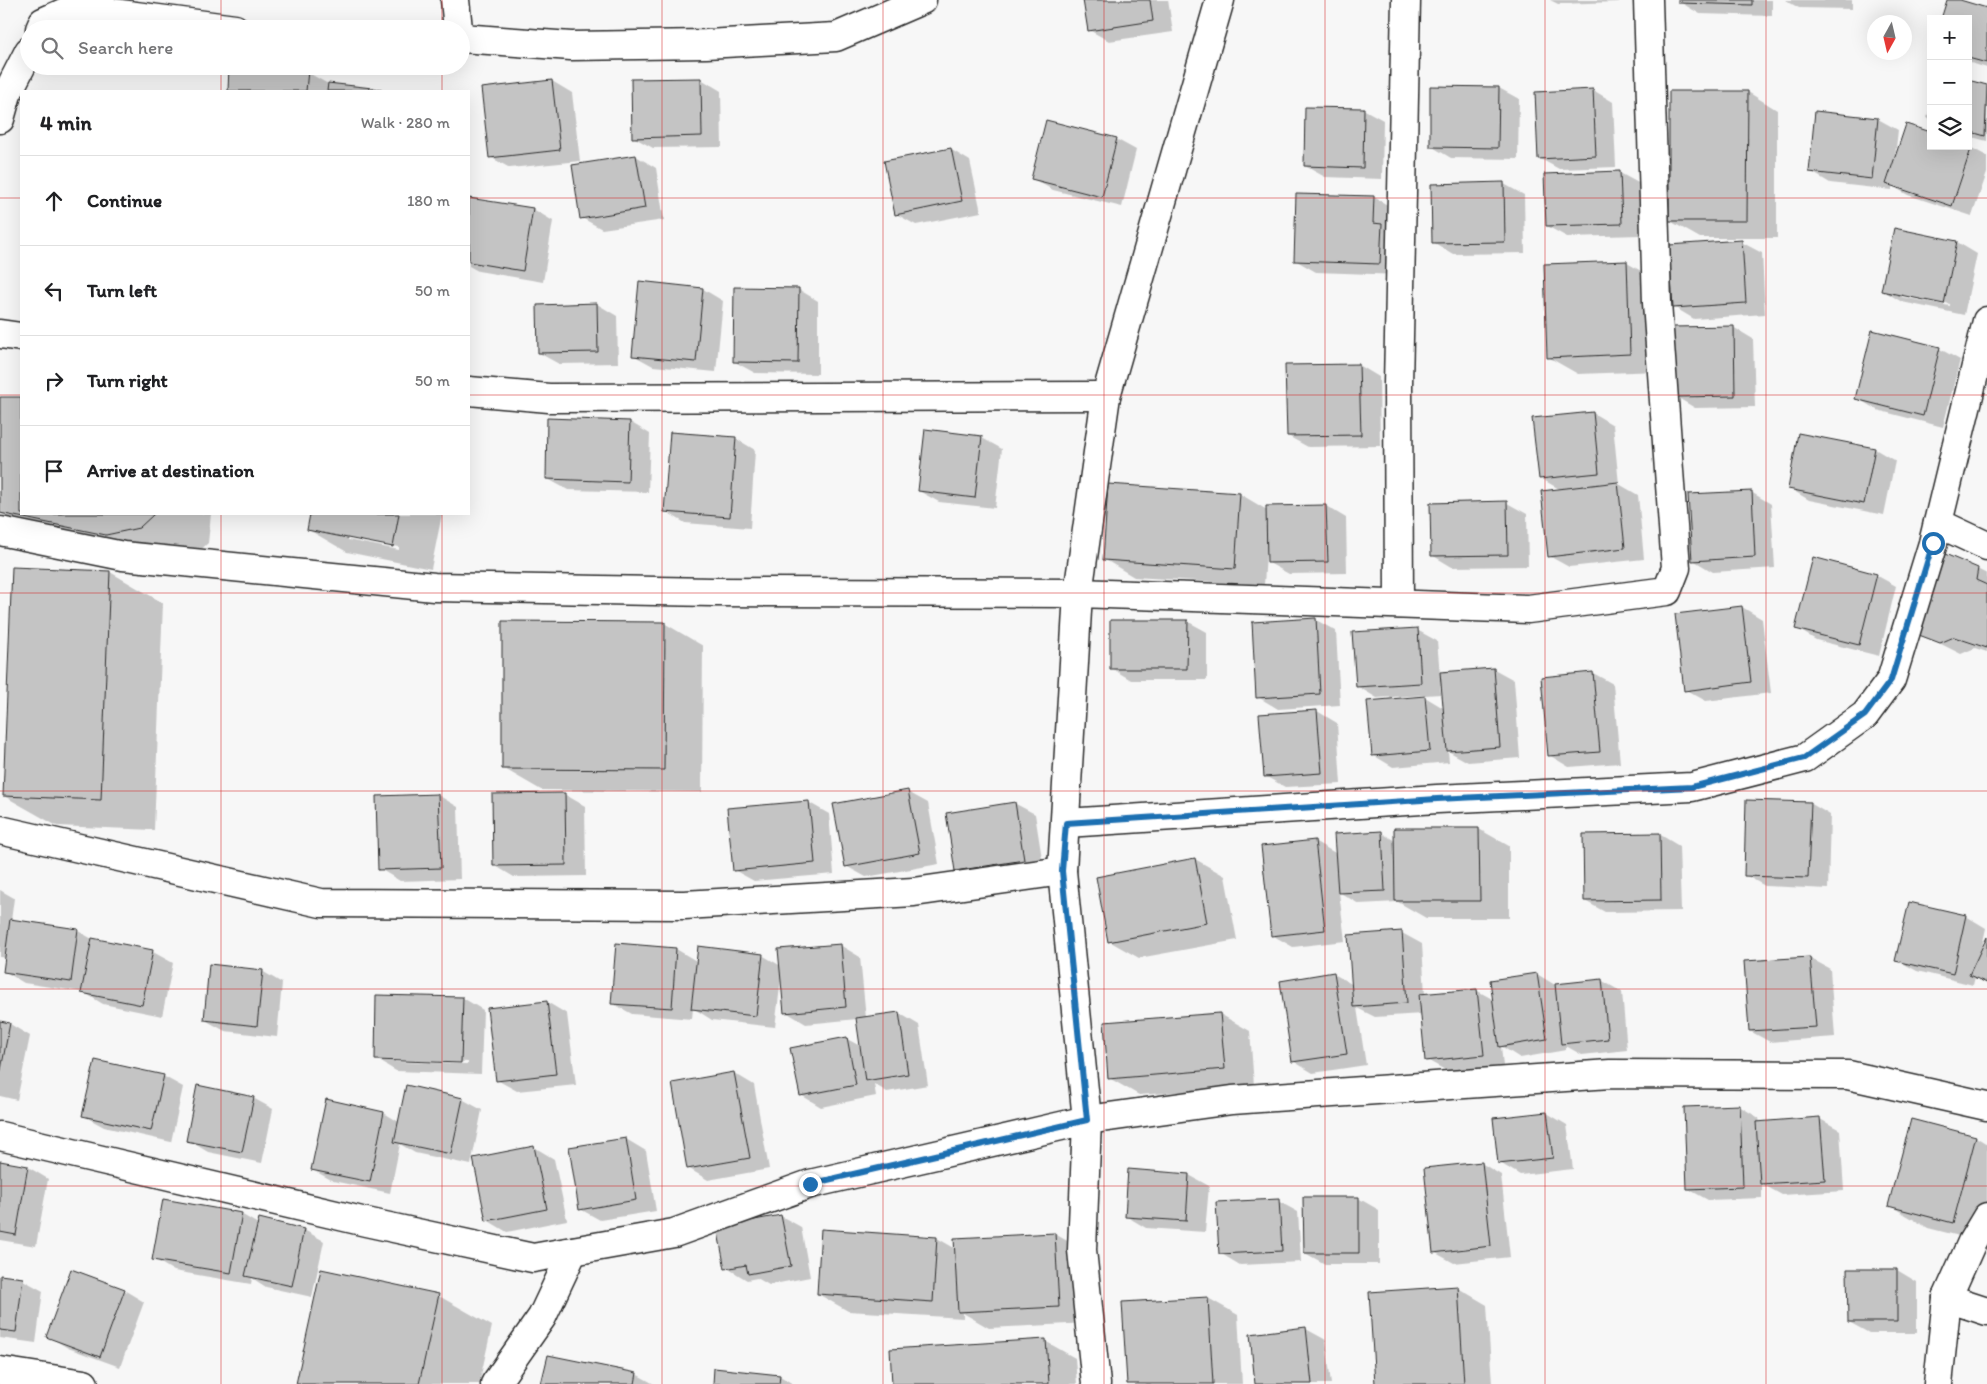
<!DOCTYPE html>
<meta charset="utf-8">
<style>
body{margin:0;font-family:Itim,sans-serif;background:#f2f2f2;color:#202124}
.controls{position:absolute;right:15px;top:15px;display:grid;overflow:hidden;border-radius:0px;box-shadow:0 5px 20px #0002}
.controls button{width:45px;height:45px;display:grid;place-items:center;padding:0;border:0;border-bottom:1px solid #e0e0e0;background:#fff;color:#202124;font:25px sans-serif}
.compass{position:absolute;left:1867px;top:15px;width:45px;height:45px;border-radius:50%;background:#fff;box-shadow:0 5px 20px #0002;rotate:188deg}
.stop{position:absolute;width:15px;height:15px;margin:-11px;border:4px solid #1f6fb2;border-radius:50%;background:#fff}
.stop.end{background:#1f6fb2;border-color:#fff;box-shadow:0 1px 5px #0008}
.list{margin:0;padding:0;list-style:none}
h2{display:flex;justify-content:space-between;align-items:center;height:65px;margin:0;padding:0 20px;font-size:21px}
h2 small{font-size:16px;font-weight:400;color:#757577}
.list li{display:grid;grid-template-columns:32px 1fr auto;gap:15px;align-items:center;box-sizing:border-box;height:90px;padding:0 20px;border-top:1px solid #e0e0e0}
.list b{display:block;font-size:19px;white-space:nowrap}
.list em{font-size:16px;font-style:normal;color:#757577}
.icon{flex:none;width:28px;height:28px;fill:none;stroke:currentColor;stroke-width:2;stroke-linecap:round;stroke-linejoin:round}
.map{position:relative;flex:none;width:1987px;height:1384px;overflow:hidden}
.search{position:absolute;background:#fff;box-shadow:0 5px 20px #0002;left:20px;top:20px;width:450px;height:55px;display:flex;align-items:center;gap:12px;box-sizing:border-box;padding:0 18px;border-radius:28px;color:#757577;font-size:19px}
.panel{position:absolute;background:#fff;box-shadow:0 5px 20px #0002;left:20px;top:90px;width:450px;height:425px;border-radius:0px}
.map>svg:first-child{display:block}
.shadow{fill:#0003;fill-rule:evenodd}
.building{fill:#c4c4c4;stroke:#2b2b2b}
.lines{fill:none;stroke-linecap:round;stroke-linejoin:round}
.minor-casing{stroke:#2b2b2b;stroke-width:31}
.minor{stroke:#fff;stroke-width:28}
.route{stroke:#1f6fb2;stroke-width:6}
.grid{fill:none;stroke:#d62828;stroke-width:1;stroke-opacity:0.55}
</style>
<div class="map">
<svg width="1987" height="1384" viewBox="0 0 1987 1384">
<rect width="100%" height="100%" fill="#f7f7f7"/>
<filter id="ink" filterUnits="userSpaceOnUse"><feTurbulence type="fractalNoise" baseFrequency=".02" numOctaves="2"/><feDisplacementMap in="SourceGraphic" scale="10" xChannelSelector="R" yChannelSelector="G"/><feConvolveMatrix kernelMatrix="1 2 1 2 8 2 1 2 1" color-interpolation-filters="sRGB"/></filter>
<g filter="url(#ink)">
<!-- shadow -->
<g class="shadow">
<polygon points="1084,0 1168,0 1173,32 1109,41 1089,30"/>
<polygon points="1550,0 1619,0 1619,2 1558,4"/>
<polygon points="1680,0 1772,0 1772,16 1700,14 1680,2"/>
<polygon points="1785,0 1852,0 1852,9 1799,8"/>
<polygon points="1948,0 1955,0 1987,10 1987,68 1968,62 1968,19"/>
<polygon points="230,67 307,72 330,85 383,91 229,91"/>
<polygon points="701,79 721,91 722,147 653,148 633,137"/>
<polygon points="552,81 572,93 580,161 510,168 490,157"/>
<polygon points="1968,81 1987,87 1987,141 1968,136"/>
<polygon points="1499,88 1519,99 1518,159 1451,158 1431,146"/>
<polygon points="1593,90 1613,102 1616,167 1559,169 1539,158"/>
<polygon points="1748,92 1777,110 1777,238 1700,238 1670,221"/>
<polygon points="1931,104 1931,120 1927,118"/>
<polygon points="1363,109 1383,120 1382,179 1325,177 1305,166"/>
<polygon points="1816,112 1878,119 1898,130 1895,157 1931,146 1968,146 1987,156 1987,173 1972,216 1908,195 1892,186 1892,190 1830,183 1810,171"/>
<polygon points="1116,139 1136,150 1122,207 1053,190 1033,179"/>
<polygon points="950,149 970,161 981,212 916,225 896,214"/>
<polygon points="636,156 656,168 664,220 602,229 582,218"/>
<polygon points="1620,173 1640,184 1641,235 1567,237 1547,226"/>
<polygon points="1504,184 1524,195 1525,253 1453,254 1433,242"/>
<polygon points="1374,197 1394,209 1400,275 1316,272 1295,260"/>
<polygon points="469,199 533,209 553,221 543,282 478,271 469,266"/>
<polygon points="1741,242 1762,253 1765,314 1694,319 1674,307"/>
<path d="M1957,242l20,12 -13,61 -62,-13 -20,-12zM1902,294l48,10v2l-48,-9z"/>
<polygon points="1627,263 1657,280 1660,371 1578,374 1548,357"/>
<polygon points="640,283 703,289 723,301 716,372 653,366 633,355"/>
<polygon points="798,289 818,301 818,374 755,373 735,362"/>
<polygon points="597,304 617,316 618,363 559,364 539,353"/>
<polygon points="1733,327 1753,339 1755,407 1695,408 1675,396"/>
<polygon points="1940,349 1960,360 1943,427 1877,410 1857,398"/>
<polygon points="1359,365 1379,377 1380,446 1308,447 1288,436 1287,366"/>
<polygon points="0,399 21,399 21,514 211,514 208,543 192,558 32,531 0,513"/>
<polygon points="1593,413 1613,425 1619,484 1638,495 1644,559 1569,567 1549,556 1561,490 1540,478 1534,419"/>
<polygon points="630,422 650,434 648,492 568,490 548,479"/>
<polygon points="926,431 982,438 1002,449 995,508 939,502 919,491"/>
<polygon points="735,438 755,450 750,528 685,523 665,511"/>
<polygon points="1875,449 1895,461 1884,515 1809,500 1789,488"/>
<polygon points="1751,492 1771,504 1775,568 1713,572 1693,560"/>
<polygon points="1240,494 1267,510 1267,508 1326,506 1346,518 1347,573 1289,574 1269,563 1268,554 1266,554 1264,585 1134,577 1104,559"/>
<polygon points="1507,503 1527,514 1528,566 1452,567 1432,555"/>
<path d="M312,514h130l-11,55 -84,-17 -38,-22zM348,537l51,10v3l-51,-10z"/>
<polygon points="1977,569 1987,574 1987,652 1975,648 1961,654 1921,634"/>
<polygon points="110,572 163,603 154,830 57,826 4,796"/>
<polygon points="1876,575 1896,586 1879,656 1816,640 1796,628"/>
<polygon points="1742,607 1762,619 1771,693 1706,701 1686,690"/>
<polygon points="1316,620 1336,631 1340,705 1278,709 1258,697"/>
<polygon points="1187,621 1207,632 1207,680 1131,680 1111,668"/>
<polygon points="664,623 703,646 702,792 541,790 503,768"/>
<polygon points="1417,630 1437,641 1440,674 1494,669 1514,680 1520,758 1468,762 1448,751 1449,762 1393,767 1373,755 1425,697 1445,709 1443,684 1440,685 1441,694 1377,698 1357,686"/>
<polygon points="1593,673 1613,684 1620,763 1569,767 1549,755"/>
<polygon points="1317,711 1337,723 1341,784 1285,787 1265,776"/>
<polygon points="908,792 928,803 939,864 866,877 846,866"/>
<polygon points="564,794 585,806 586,876 514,877 494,865"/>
<polygon points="438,795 458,807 460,879 400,881 380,869 377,797"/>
<polygon points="808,802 829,814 834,874 754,881 734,870"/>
<polygon points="1014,803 1035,814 1044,871 976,882 956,870"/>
<polygon points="1810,803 1830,815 1828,889 1765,886 1745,875"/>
<polygon points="1479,829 1509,846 1509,918 1426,918 1398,902 1359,904 1339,892 1345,941 1293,947 1272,935 1314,841 1337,854 1382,833 1395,841"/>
<polygon points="1659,834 1679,846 1681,911 1605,912 1585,901"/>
<polygon points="1195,859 1225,876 1237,940 1139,958 1109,941"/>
<polygon points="0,890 14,898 11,921 78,931 94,940 153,952 173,963 162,1016 103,1004 83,992 24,983 4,971 6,958 0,957"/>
<polygon points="1910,903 1966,916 1986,928 1981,951 1987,940 1987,984 1975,977 1973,985 1917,971 1897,960"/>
<polygon points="1402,933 1422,944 1425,995 1476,990 1494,1000 1537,974 1555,985 1601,980 1622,992 1627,1050 1582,1055 1566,1046 1566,1050 1520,1058 1501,1046 1503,1066 1447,1071 1427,1060 1422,1014 1375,1017 1357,1008 1366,1065 1313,1073 1293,1061 1334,974 1353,985"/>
<polygon points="840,945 860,957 866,1018 899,1013 919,1025 928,1085 887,1092 874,1084 876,1096 821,1107 801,1095 847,1039 862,1047 857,1019 806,1024 786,1012 781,979 775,1027 712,1020 693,1008 692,1019 632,1014 612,1003 676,949 698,962 762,955 781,966"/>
<polygon points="1810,958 1830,969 1835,1037 1770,1042 1750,1031 1745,963"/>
<polygon points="262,971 282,983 277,1037 225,1031 205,1020"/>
<path d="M463,998l20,12 -2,64 -85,-3 -20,-12zM395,1059l73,3v2l-73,-2z"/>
<polygon points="547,1002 567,1014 576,1085 517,1091 497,1080"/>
<polygon points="1220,1014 1250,1031 1254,1086 1139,1095 1109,1078"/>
<polygon points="0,1022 10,1024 30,1036 17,1100 0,1096"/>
<polygon points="734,1073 754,1085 769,1169 708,1180 688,1168"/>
<polygon points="163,1076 183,1087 171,1142 104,1127 84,1116"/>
<polygon points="253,1098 273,1109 262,1163 208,1152 188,1140"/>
<polygon points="462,1099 482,1110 471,1165 415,1153 400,1144 390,1193 333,1181 313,1170 327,1101 384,1113 399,1122"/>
<polygon points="1739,1106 1759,1118 1760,1123 1820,1119 1840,1130 1844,1191 1782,1195 1762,1184 1762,1198 1708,1200 1688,1189"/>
<polygon points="1547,1113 1567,1125 1573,1169 1520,1175 1500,1163 1494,1119"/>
<polygon points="1976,1137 1987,1144 1987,1243 1928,1228 1889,1205"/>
<polygon points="626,1139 646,1151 656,1211 600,1220 580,1209"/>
<polygon points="534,1147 554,1159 567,1220 507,1232 487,1220"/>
<polygon points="0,1163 28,1167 48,1179 36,1246 0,1240"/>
<polygon points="1481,1163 1501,1175 1510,1257 1454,1263 1434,1252"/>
<polygon points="1189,1175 1209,1186 1205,1232 1146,1228 1126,1216"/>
<polygon points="1358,1198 1379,1210 1379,1264 1325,1264 1305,1253"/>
<polygon points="1278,1201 1298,1212 1301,1262 1240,1265 1220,1253"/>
<polygon points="241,1214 258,1224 259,1219 304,1230 324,1241 312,1297 266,1287 252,1278 251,1284 174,1271 154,1259"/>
<polygon points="781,1216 801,1227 810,1277 769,1285 757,1278 747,1280 727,1268"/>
<polygon points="822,1230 937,1238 956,1249 1055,1234 1085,1251 1088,1323 989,1328 963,1313 963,1318 848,1311 818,1294"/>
<polygon points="1897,1270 1917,1282 1917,1333 1869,1333 1849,1322"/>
<polygon points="0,1277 23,1280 43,1291 36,1343 0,1338"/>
<polygon points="1458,1288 1487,1305 1492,1384 1376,1384"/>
<polygon points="124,1290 144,1302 120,1367 68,1348 48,1336"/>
<polygon points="439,1296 492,1326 479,1384 297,1384"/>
<polygon points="1208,1298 1238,1315 1242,1384 1128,1384"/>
<polygon points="1306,1329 1326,1340 1331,1384 1257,1384"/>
<polygon points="1045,1341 1075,1358 1077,1384 894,1384"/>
<polygon points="636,1374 654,1384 543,1384"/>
<polygon points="780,1376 793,1384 714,1384"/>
</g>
<!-- building -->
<g class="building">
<polygon points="1083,0 1150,0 1153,21 1088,31"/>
<polygon points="1678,0 1752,0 1752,5 1678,3"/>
<polygon points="1947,0 1960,0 1987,8 1987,63 1968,58 1968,19 1941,19"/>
<polygon points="229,66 308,70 306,91 228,91"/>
<polygon points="701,78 702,136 632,138 631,79"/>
<polygon points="552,80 560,150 489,158 481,88"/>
<polygon points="1968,80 1987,85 1985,136 1968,131"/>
<polygon points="328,83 381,89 380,91 327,91"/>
<polygon points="1430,86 1499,87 1498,148 1430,147"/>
<polygon points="1593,89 1596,156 1538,159 1535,92"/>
<polygon points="1669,91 1748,91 1747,221 1669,221"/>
<polygon points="1305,107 1364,108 1363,168 1304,166"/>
<polygon points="1815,111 1878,118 1872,179 1809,172"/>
<polygon points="1046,120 1117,138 1102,197 1031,179"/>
<polygon points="1906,124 1931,132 1931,146 1972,146 1952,206 1886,184"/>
<polygon points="951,148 962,201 895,215 884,161"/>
<polygon points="636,155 645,208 580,219 572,165"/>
<polygon points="1620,171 1622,224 1546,226 1544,174"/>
<polygon points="1504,182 1505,242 1432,243 1431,184"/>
<polygon points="1296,194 1374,196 1373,223 1382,224 1380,264 1294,261"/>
<polygon points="469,198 533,208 523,271 469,262"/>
<polygon points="1894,228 1957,241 1944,304 1881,291"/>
<polygon points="1742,240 1746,303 1673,308 1669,245"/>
<polygon points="1627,261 1630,354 1547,358 1544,264"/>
<polygon points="639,281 703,288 696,362 632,356"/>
<polygon points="734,287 799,288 798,363 733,362"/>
<polygon points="597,303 598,352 538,353 537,305"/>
<polygon points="1734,326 1735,396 1674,397 1672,327"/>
<polygon points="1872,330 1940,347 1923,416 1855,399"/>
<polygon points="1359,364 1361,435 1287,436 1285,365"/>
<polygon points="0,397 21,397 21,514 154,514 139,528 106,535 0,513"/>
<polygon points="1593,412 1599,473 1539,479 1532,418"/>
<polygon points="547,418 630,421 628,482 546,479"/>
<polygon points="925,429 982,436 975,498 918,491"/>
<polygon points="670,432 736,437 730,517 664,512"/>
<polygon points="1798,433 1875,448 1864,504 1788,489"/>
<polygon points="1618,482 1625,548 1548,557 1541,491"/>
<polygon points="1108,484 1240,493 1235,569 1103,560"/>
<polygon points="1752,491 1755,557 1692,561 1688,494"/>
<polygon points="1507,501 1508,555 1431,556 1430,503"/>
<polygon points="1326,505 1328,562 1267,563 1266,506"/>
<polygon points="310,514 399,514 393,547 307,530"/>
<polygon points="1945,554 1978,568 1976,580 1987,585 1987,648 1954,637 1940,643 1919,635"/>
<polygon points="1813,557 1877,574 1859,645 1795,629"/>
<polygon points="12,567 110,571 101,800 3,796"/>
<polygon points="1742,606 1751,682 1684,691 1675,614"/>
<polygon points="1316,618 1320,694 1256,698 1252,622"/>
<polygon points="1110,620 1188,620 1187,669 1110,669"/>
<polygon points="502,621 665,622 664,770 502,769"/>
<polygon points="1418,628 1421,683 1356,687 1352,632"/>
<polygon points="1494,668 1500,747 1447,751 1440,672"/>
<polygon points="1593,672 1600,752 1548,756 1541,677"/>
<polygon points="1425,696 1430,751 1372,756 1367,701"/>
<polygon points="1317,710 1322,773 1264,777 1259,714"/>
<polygon points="908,790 920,853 845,867 833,804"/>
<polygon points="565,793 566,865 493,866 492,794"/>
<polygon points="438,794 441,868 378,870 376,796"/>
<polygon points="1746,800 1811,802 1808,878 1744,876"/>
<polygon points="809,801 815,863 733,871 727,808"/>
<polygon points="1015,802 1024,860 955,871 946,813"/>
<polygon points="1394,828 1479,828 1480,901 1395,901"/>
<polygon points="1382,831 1385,891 1338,893 1334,834"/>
<polygon points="1660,833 1661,900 1584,901 1583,834"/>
<polygon points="1315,840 1325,930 1271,936 1261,846"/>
<polygon points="1195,858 1207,923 1108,942 1096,877"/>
<polygon points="1909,902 1966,915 1953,974 1895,961"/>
<polygon points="10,919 78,929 71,982 3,972"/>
<polygon points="1402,931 1407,1003 1353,1007 1348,935"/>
<polygon points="1987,937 1987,983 1969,975"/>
<polygon points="92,938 153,950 142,1005 81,993"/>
<polygon points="616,943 676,948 672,1008 611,1004"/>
<polygon points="841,944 846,1007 784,1013 778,949"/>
<polygon points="698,946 763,954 756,1016 691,1009"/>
<polygon points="1810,957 1816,1027 1749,1031 1744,961"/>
<polygon points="209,964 263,970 257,1026 204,1020"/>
<polygon points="1334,972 1347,1054 1292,1062 1280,981"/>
<polygon points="1537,973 1547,1039 1499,1047 1490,980"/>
<polygon points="1602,979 1608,1039 1561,1044 1555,984"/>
<polygon points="1477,989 1484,1055 1425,1061 1419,994"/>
<polygon points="376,995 463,997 461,1063 375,1060"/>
<polygon points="547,1001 556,1074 496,1081 487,1008"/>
<polygon points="899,1012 908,1074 865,1081 856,1018"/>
<polygon points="1220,1013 1225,1069 1108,1079 1104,1022"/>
<polygon points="0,1021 10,1023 0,1075"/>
<polygon points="847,1037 856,1085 800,1096 790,1048"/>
<polygon points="95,1060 164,1075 151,1131 82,1116"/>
<polygon points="734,1072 750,1158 687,1169 672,1083"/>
<polygon points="197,1085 254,1097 242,1152 186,1141"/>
<polygon points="406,1085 463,1098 451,1154 394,1142"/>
<polygon points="326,1099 384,1112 370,1182 311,1170"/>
<polygon points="1740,1105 1743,1187 1687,1189 1684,1107"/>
<polygon points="1547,1112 1553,1158 1498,1164 1493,1118"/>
<polygon points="1820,1117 1825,1180 1760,1184 1756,1122"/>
<polygon points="1911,1119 1976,1136 1953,1223 1888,1206"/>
<polygon points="626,1138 636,1200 579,1210 569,1147"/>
<polygon points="534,1146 547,1209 486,1221 473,1158"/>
<polygon points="0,1161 28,1166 16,1235 0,1232"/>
<polygon points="1482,1162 1491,1246 1433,1253 1424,1168"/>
<polygon points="1128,1169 1189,1174 1186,1221 1125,1217"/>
<polygon points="1303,1197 1359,1197 1359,1253 1304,1253"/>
<polygon points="163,1199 242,1213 231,1273 152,1260"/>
<polygon points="1279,1199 1282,1251 1219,1254 1216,1202"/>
<polygon points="781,1215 791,1266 748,1274 746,1265 725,1269 717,1227"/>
<polygon points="259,1218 304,1229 292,1286 245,1276"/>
<polygon points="821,1229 937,1237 933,1302 817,1294"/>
<polygon points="1055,1233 1059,1307 958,1312 954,1238"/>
<polygon points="71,1269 125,1289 100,1357 46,1337"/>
<polygon points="321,1269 439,1294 419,1384 296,1384"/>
<polygon points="1847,1269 1897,1269 1897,1322 1848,1322"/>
<polygon points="0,1275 23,1278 16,1332 0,1330"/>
<polygon points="1458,1286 1464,1384 1375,1384 1369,1292"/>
<polygon points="1208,1297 1213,1384 1127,1384 1122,1302"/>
<polygon points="1306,1327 1312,1384 1255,1384 1250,1334"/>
<polygon points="1046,1339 1049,1384 892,1384 890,1349"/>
<polygon points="548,1355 637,1373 635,1384 541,1384"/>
<polygon points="714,1368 780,1375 779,1384 713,1384"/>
</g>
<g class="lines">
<!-- minor casing -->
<g class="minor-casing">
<g id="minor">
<polyline points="455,0 458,29"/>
<polyline points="40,29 43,22 74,8 235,29"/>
<polyline points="461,38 571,46 706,44 836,37 922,0"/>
<polyline points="0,119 7,94 29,51"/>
<polyline points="0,334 21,337"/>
<polyline points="469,391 549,398 1106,396"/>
<polyline points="1938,523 1987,546"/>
<polyline points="0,531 123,556 434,587 713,592 1078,593 1528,609 1667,591 1676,568 1657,303 1648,0"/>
<polyline points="1399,604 1398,385 1406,0"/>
<polyline points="1066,823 1437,799 1692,787 1805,758 1865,715 1891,680 1933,543 1987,321"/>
<polyline points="0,830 321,903 684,905 914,892 1062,871"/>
<polyline points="0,1136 366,1222 533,1258 674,1233 810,1184 1087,1120 1232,1100 1610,1074 1848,1075 1987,1106"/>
<polyline points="1947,1298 1987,1311"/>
<polyline points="0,1371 84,1384"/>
<polyline points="495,1384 542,1317 573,1251"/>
<polyline points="1096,1384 1082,1250 1087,1120 1062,871 1078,593 1106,396 1220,0"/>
<polyline points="1938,1384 1947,1298 1972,1242 1987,1217"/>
</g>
</g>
<!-- minor -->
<use href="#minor" class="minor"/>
</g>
</g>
<g class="lines" filter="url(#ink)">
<!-- route -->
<polyline class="route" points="810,1184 1087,1120 1062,871 1066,823 1437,799 1692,787 1804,758 1865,715 1891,680 1933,543"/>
</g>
<!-- grid -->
<path class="grid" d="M221,0v29M442,0v29M662,0v1384M883,0v1384M1104,0v1384M1325,0v1384M1545,0v1384M1766,0v1384M221,66v25M442,66v25M0,198h21M469,198h1518M0,395h21M469,395h1518M221,514v870M442,514v870M0,593h1987M0,791h1987M0,989h1987M0,1186h1987"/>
</svg>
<div class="controls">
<button>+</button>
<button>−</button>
<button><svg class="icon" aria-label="layers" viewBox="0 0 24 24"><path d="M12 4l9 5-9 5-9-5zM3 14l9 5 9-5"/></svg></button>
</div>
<svg class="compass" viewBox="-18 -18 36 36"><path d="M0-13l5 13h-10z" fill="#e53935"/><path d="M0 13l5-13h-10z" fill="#757577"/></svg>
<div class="stop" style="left:1933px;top:543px"></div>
<div class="stop end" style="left:810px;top:1184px"></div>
<div class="search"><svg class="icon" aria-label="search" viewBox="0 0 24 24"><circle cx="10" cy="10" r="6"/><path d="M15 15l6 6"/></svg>Search here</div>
<section class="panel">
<h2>4 min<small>Walk · 280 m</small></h2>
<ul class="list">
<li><svg class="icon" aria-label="ahead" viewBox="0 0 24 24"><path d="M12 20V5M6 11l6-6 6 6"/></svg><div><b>Continue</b></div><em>180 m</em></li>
<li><svg class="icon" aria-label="left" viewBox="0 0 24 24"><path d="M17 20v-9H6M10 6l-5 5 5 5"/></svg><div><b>Turn left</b></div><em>50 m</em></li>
<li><svg class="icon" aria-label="right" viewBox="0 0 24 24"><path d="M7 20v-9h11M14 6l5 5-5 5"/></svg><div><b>Turn right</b></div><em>50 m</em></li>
<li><svg class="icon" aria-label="arrive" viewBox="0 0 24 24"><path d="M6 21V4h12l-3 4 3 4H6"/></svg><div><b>Arrive at destination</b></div></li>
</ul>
</section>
</div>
